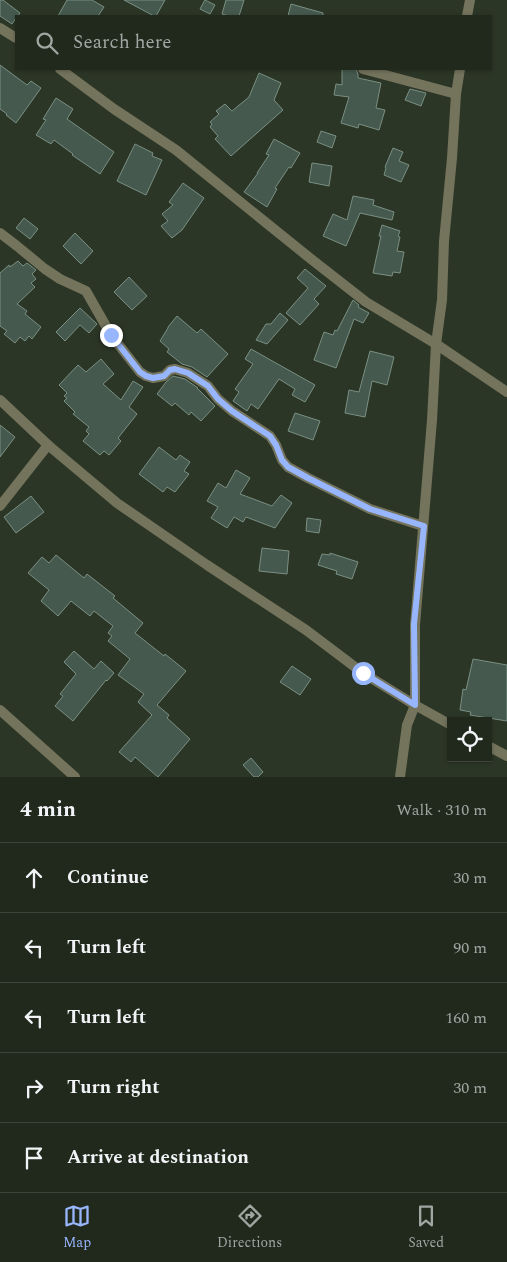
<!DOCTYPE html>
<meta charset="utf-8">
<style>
body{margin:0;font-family:Spectral,serif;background:#293025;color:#f1f3f6}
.controls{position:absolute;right:15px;bottom:15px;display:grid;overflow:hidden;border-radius:0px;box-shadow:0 1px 4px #0004}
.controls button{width:45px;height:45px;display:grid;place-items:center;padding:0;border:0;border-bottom:1px solid #3e443b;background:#21281c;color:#f1f3f6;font:25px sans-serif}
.stop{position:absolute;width:15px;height:15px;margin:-11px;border:4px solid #98b6fd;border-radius:50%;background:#fff}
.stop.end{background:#98b6fd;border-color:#fff;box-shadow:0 1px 5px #0008}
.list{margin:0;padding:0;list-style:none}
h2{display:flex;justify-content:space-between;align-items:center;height:65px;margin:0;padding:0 20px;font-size:21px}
h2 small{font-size:16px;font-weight:400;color:#a2a6a3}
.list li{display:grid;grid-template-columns:32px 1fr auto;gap:15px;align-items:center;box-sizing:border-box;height:70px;padding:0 20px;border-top:1px solid #3e443b}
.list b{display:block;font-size:19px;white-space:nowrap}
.list em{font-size:16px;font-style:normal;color:#a2a6a3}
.icon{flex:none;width:28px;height:28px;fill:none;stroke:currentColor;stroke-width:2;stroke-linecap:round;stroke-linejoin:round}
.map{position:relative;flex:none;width:507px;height:777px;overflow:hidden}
.search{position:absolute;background:#21281c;box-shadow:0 1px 4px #0004;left:15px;right:15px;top:15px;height:55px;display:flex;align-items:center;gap:12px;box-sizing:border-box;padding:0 18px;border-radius:0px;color:#a2a6a3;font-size:19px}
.sheet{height:415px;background:#21281c}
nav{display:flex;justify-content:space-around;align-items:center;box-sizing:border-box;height:70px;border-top:1px solid #3e443b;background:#21281c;font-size:14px;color:#a2a6a3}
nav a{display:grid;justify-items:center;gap:2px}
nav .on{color:#98b6fd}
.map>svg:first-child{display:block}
.building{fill:#45594e;stroke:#7a9083}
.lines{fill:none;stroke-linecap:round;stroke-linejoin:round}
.minor{stroke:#74735c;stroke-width:10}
.route{stroke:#98b6fd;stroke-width:6}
</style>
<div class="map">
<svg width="507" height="777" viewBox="0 0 507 777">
<rect width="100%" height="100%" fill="#2c3626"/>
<!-- building -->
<g class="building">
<polygon points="0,0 3,0 20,13 18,16 16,16 16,18 12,24 0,16"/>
<polygon points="67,0 92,0 104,7 98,16 58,16"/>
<polygon points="124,0 165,0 156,16 154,16"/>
<polygon points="205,0 215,5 210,14 200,9"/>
<polygon points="226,0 244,0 239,16 229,16 222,14"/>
<polygon points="291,4 323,13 323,16 288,16"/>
<polygon points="0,65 27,85 31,81 41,88 16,123 6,115 7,114 0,109"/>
<polygon points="342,69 356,69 358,74 358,78 381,83 376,108 385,110 379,130 359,124 358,128 341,123 349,97 334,95 336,84 342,85"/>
<polygon points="259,73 281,83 274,100 283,110 231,156 215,139 218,136 210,127 212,124 210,122 219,114 216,111 225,104 232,111 249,97"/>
<polygon points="410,89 426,93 421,106 405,100"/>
<polygon points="56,98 73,109 67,119 114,152 100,174 72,155 73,154 54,140 51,144 36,135 46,120 43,119"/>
<polygon points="321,131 336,136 332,148 317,142"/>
<polygon points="274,139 300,153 291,168 289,167 275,188 277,189 267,207 244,192 258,173 257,173 269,155 266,154"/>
<polygon points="135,144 153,153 152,156 162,160 146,195 117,181"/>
<polygon points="393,148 403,152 399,161 409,165 401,182 384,175 386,168 385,167"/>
<polygon points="312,163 332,166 329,186 309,182"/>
<polygon points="183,183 204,198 182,230 172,238 161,226 168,221 162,214 173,205 169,202"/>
<polygon points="353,196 374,200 373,205 394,212 392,220 360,213 346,246 323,236 333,214 347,220"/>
<polygon points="24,218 38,229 30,239 16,228"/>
<polygon points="382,225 400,231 398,236 400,237 397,251 404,252 400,273 393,272 392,276 373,273 381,236 379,236"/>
<polygon points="75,233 93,251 81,264 63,246"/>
<polygon points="18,261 23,266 27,263 36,270 32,274 36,279 31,283 35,287 17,304 27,311 25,314 41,327 32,339 29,336 25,341 20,337 15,343 4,334 7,331 0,326 0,273 9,265 10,267"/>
<polygon points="305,269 326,286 314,299 319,304 300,325 286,313 308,288 297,278"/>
<polygon points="129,277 147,296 132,310 114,292"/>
<polygon points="353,300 359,305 358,307 369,313 363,323 354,319 336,368 314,360 324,332 333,335 335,330 337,331"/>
<polygon points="80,308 97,324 89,333 80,325 65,341 56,332"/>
<polygon points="280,313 288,320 267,344 256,340 266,324 271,324"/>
<polygon points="177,316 197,333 201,329 228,354 207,377 192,367 182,364 167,352 169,349 160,341 168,328 168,327"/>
<polygon points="251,349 315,385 305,402 292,395 295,389 279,379 258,409 251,404 247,411 233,401 239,392 235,389 253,364 245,359"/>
<polygon points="370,351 394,357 387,385 372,381 365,417 345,413 349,390 359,392"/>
<polygon points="101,359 114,374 103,384 121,400 133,381 143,387 129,407 137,414 118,438 121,441 109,455 104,451 100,455 83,441 89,434 86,431 89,427 73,414 75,412 64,401 67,398 64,396 67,393 59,385 78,365 86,372"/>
<polygon points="173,376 185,379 198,388 197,388 215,406 201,421 191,412 189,415 175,403 172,406 157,394 166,382"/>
<polygon points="295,413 320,421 313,440 288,431"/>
<polygon points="0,425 15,437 0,457"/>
<polygon points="159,447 176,460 180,455 190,462 184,471 189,474 175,492 167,487 163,492 139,474"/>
<polygon points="236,470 250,478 240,494 272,506 281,495 292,503 275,528 246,517 243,522 234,517 227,528 211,518 218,507 207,501 218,483 226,488"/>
<polygon points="31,496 44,512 16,533 4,517"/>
<polygon points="307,518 321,520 319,533 306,531"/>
<polygon points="262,548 289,551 287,574 259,571"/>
<polygon points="330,553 358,562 352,579 336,574 337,571 318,565 322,554 330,555"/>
<polygon points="56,555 84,578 87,574 115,596 113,598 143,623 135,633 164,656 165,654 186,671 157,705 169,715 167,718 190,739 158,777 135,757 131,762 119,752 152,715 138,702 144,694 118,675 130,659 108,641 112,636 108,633 113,626 94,611 90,616 71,601 58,616 41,601 49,590 28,573 42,557 49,563"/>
<polygon points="74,651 94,669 101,661 114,673 107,681 106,680 73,721 55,706 63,696 60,694 76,674 64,662"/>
<polygon points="473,659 507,665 507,721 470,715 471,712 460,710 463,689 466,690"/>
<polygon points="292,666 311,679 300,695 280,682"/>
<polygon points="251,758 263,772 258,777 254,777 243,765"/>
</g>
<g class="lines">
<!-- minor -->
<g class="minor">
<polyline points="467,16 470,0"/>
<polyline points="0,28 16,38"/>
<polyline points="60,69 114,109 176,150 306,255 366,302 436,344 507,392"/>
<polyline points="363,69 456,94"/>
<polyline points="0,233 17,246 45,269 60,279 86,291 111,335 140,372 146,376 153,378 164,376 170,370 175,369 188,373 208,386 218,399 232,411 270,436 276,445 282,460 288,467 308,478 370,509 423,526"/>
<polyline points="0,400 48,445 117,503 207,565 306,630 363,673 415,705 451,725"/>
<polyline points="0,506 48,445"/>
<polyline points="0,710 75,777"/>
<polyline points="488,746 507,756"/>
<polyline points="400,777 407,725 415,705 415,625 432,420 436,344 442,300 444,241 452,158 456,94 460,69"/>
</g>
</g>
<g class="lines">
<!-- route -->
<polyline class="route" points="111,335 140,372 146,376 153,378 164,376 170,370 175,369 188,373 208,386 218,399 232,411 270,436 276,445 282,460 288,467 308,478 370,509 424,526 414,624 415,705 363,673"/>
</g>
</svg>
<div class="controls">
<button><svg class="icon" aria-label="locate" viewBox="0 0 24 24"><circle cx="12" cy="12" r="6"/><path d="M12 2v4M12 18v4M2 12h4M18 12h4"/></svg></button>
</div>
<div class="stop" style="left:363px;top:673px"></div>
<div class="stop end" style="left:111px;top:335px"></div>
<div class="search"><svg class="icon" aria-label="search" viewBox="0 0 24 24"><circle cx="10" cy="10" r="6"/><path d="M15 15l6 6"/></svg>Search here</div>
</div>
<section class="sheet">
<h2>4 min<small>Walk · 310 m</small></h2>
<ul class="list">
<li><svg class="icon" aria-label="ahead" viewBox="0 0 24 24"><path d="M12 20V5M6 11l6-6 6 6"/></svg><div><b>Continue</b></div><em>30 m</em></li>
<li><svg class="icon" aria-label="left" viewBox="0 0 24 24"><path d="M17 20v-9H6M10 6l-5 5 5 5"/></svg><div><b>Turn left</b></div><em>90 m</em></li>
<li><svg class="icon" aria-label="left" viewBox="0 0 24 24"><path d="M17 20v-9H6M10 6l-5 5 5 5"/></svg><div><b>Turn left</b></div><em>160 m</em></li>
<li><svg class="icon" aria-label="right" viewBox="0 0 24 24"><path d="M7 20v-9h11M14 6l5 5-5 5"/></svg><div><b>Turn right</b></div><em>30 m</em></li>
<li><svg class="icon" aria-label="arrive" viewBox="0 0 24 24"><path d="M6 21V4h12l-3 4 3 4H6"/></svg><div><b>Arrive at destination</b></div></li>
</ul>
</section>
<nav>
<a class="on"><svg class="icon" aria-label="map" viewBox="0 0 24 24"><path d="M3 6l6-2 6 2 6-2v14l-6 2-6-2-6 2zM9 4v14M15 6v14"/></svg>Map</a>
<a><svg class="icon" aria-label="directions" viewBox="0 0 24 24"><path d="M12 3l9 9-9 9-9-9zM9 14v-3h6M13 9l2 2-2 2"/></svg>Directions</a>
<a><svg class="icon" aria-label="saved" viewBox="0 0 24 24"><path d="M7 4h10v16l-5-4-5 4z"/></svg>Saved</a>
</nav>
